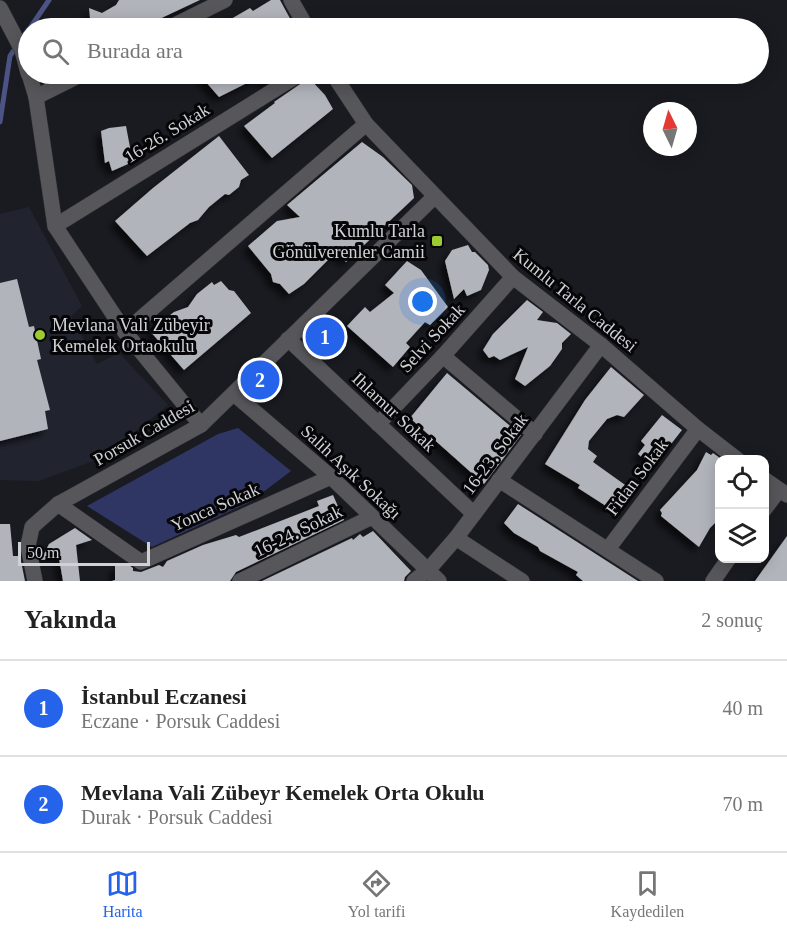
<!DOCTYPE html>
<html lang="tr">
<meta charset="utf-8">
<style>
body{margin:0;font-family:"Times New Roman",serif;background:#f6f6f6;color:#222}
.controls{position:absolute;right:18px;bottom:18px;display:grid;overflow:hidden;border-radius:12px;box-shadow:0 3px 15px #0003}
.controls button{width:54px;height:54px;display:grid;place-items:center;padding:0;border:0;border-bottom:2px solid #e0e0e0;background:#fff;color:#222;font:30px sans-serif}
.compass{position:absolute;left:643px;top:102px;width:54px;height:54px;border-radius:50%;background:#fff;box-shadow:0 3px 15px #0003;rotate:355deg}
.scale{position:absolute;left:18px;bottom:15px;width:132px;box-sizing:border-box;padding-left:6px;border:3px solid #d0d1d5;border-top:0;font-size:16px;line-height:21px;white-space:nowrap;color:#d0d1d5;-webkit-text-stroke:4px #060608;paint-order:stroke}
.you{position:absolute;left:423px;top:302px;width:21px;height:21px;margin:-15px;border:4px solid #fff;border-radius:50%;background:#1a73e8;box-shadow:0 0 0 9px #1a73e833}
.badge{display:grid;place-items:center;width:39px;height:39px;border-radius:50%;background:#2563eb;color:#fff;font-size:20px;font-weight:700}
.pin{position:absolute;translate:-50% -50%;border:3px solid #fff;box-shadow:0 2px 6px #0006}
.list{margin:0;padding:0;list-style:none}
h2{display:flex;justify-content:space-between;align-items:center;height:78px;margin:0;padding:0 24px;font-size:26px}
h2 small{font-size:20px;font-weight:400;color:#767676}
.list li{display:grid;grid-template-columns:39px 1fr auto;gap:18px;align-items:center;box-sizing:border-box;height:96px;padding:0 24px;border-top:2px solid #e0e0e0}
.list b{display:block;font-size:22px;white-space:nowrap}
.list p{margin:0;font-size:20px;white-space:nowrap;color:#767676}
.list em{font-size:20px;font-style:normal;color:#767676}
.icon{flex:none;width:33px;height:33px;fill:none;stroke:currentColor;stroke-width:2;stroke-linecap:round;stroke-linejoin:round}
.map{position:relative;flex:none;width:787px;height:581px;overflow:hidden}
.search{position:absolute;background:#fff;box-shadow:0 3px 15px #0003;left:18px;right:18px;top:18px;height:66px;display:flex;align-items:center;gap:15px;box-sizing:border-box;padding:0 21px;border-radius:33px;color:#767676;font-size:22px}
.sheet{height:270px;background:#fff}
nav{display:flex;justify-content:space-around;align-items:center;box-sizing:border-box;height:84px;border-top:2px solid #e0e0e0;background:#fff;font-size:16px;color:#767676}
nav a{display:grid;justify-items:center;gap:3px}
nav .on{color:#2563eb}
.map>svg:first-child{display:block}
.built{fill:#21242f}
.green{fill:#2f3664}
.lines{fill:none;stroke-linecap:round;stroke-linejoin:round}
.stream{stroke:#4c5485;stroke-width:5}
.building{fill:#b2b4bc;filter:url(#shadow)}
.minor-casing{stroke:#37383e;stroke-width:16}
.minor{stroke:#57575b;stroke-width:15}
.poi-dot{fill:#9cca31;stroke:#060608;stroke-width:2}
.labels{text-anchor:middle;stroke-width:6;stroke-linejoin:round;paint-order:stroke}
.street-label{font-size:18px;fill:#d0d1d5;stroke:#060608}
.poi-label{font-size:18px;fill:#d0d1d5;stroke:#060608;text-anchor:end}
</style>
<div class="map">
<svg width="787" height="581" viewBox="0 0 787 581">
<defs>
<filter id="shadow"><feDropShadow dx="-5.5" dy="5.5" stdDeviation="3" flood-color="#0009"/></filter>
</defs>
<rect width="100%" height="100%" fill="#1a1b21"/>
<!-- built -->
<polygon class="built" points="29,207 82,306 71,316 97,364 119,353 168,405 104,457 39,481 0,480 0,214"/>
<!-- green -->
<polygon class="green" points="238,428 291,471 250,502 152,547 87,506 218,434"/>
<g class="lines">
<!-- stream -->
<g class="stream">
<polyline points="30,28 49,0"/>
<polyline points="0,122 10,56 28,30"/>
</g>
</g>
<!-- building -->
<g class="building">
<polygon points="119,0 200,0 140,28 91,28 89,8 102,13 116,5"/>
<polygon points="271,0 280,0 293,24 284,28 236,28 231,19 250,8 253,11"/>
<polygon points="199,74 282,74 265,84 261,76 219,97"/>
<polygon points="309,78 325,95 333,109 272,158 244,126 275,103 274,102"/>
<polygon points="126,126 132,158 128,164 112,171 109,161 105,163 101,131 109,128"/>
<polygon points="219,136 249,175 241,180 239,187 229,195 225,194 209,207 198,220 190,223 147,256 115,221 153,188"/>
<polygon points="362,142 383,157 412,185 414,198 346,262 336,252 304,284 289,294 280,284 273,282 271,274 248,246 277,221 300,217 287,205"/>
<polygon points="468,245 472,252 475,252 488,265 489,270 481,290 467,296 464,289 454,299 445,261 452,250"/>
<polygon points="407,261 421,270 448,307 430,325 425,322 406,343 410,347 393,367 347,326 365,307 370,312 394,293 385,285"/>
<polygon points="17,279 29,327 34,326 41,359 37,360 50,410 45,411 48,429 0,441 0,283"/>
<polygon points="221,281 229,290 234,291 251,313 184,370 150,331 174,312 188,307 197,294 212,282 214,285"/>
<polygon points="527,300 543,312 537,320 557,323 571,334 562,343 562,349 550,366 525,386 515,379 528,347 500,360 494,356 489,358 483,350 493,334"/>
<polygon points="611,367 644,395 624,417 617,415 607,419 589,441 588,449 597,456 593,462 635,492 618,511 615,503 606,506 578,488 580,485 545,464 585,400"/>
<polygon points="447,373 521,435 484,484 410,418"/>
<polygon points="662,415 682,430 653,467 638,454 645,445 641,441"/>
<polygon points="706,452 711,455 713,453 720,458 720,518 710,528 699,547 661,516 662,513 660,510 697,470"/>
<polygon points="333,495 344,520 236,572 230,581 112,581 115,580 115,566 126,563 133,568 133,571 141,572 159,565 163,567 167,561 203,545 236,535 239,537 319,506 317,501"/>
<polygon points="518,504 638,581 583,581 576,575 578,572 540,551 538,547 514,533 504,523"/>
<polygon points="0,524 10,524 13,556 20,556 25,581 0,581"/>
<polygon points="75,528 92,540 76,545 80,581 63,581 59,558 41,560 49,544"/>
<polygon points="373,531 411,571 405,577 404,581 262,581 352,538 353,540 360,534 363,537"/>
<polygon points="787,536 787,581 755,581"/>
</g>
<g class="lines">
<!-- minor casing -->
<g class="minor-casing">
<g id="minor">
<polyline points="291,0 307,28"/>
<polyline points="0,8 22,50 28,73"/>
<polyline points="169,28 225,0"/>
<polyline points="29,74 36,97 55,226 125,332 201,425"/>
<polyline points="333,74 366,124 513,277 601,345 698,429 738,460"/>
<polyline points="36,97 82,74"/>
<polyline points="55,226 300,74"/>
<polyline points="125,332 366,124"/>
<polyline points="288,339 474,514"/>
<polyline points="443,356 535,434"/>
<polyline points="234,394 331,477 439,581"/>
<polyline points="378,424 443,356 513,277"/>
<polyline points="764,479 787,495"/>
<polyline points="499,480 656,581"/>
<polyline points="58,504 141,562 331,477"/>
<polyline points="764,510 779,490"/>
<polyline points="456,538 522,581"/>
<polyline points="608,549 698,429"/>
<polyline points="35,581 28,546 32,527 58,504 201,425 434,197"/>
<polyline points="240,581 372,517"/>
<polyline points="414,581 429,569 456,538 601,345"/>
<polyline points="713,581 729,558"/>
</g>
</g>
<!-- minor -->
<use href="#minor" class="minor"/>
</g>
<!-- markers -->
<g class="poi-dot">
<rect x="431" y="235" width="12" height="12" rx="3"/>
<circle cx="40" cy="335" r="6"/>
</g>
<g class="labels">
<!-- street labels -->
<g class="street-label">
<text transform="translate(167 133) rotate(-32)" y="6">16-26. Sokak</text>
<text transform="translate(575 300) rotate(39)" y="6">Kumlu Tarla Caddesi</text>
<text transform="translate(432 338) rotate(-47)" y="6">Selvi Sokak</text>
<text transform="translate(394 412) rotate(43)" y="6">Ihlamur Sokak</text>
<text transform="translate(144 433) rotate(-30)" y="6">Porsuk Caddesi</text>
<text transform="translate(495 454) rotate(-53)" y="6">16-23. Sokak</text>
<text transform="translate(351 472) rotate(43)" y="6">Salih Aşık Sokağı</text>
<text transform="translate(637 477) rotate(-53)" y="6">Fidan Sokak</text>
<text transform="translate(215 507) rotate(-24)" y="6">Yonca Sokak</text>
<text transform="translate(298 531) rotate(-26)" y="6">16-24. Sokak</text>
</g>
<!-- poi labels -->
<g class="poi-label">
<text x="425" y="237">Kumlu Tarla<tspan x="425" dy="21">Gönülverenler Camii</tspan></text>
<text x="52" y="331" text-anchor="start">Mevlana Vali Zübeyir<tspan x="52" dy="21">Kemelek Ortaokulu</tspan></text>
</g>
</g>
</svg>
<div class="controls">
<button><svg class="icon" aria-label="locate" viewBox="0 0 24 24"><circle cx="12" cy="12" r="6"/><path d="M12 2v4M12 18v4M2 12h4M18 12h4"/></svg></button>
<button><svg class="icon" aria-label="layers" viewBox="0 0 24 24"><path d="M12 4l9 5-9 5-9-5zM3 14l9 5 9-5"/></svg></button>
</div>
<svg class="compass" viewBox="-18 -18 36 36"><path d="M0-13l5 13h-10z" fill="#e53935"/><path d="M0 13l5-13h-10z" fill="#767676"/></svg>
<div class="scale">50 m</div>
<div class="you"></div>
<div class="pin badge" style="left:325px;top:337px">1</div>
<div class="pin badge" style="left:260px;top:380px">2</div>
<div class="search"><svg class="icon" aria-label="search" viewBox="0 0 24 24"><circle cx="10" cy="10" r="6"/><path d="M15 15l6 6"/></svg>Burada ara</div>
</div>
<section class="sheet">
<h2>Yakında<small>2 sonuç</small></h2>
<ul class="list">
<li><span class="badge">1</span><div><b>İstanbul Eczanesi</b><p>Eczane · Porsuk Caddesi</p></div><em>40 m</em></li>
<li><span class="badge">2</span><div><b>Mevlana Vali Zübeyr Kemelek Orta Okulu</b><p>Durak · Porsuk Caddesi</p></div><em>70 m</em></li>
</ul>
</section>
<nav>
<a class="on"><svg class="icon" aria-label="map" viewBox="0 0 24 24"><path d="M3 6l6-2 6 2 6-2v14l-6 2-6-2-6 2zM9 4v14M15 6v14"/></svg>Harita</a>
<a><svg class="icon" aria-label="directions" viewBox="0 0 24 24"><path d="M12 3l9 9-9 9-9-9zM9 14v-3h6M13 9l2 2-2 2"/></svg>Yol tarifi</a>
<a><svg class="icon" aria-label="saved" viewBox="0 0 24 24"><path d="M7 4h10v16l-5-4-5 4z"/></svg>Kaydedilen</a>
</nav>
